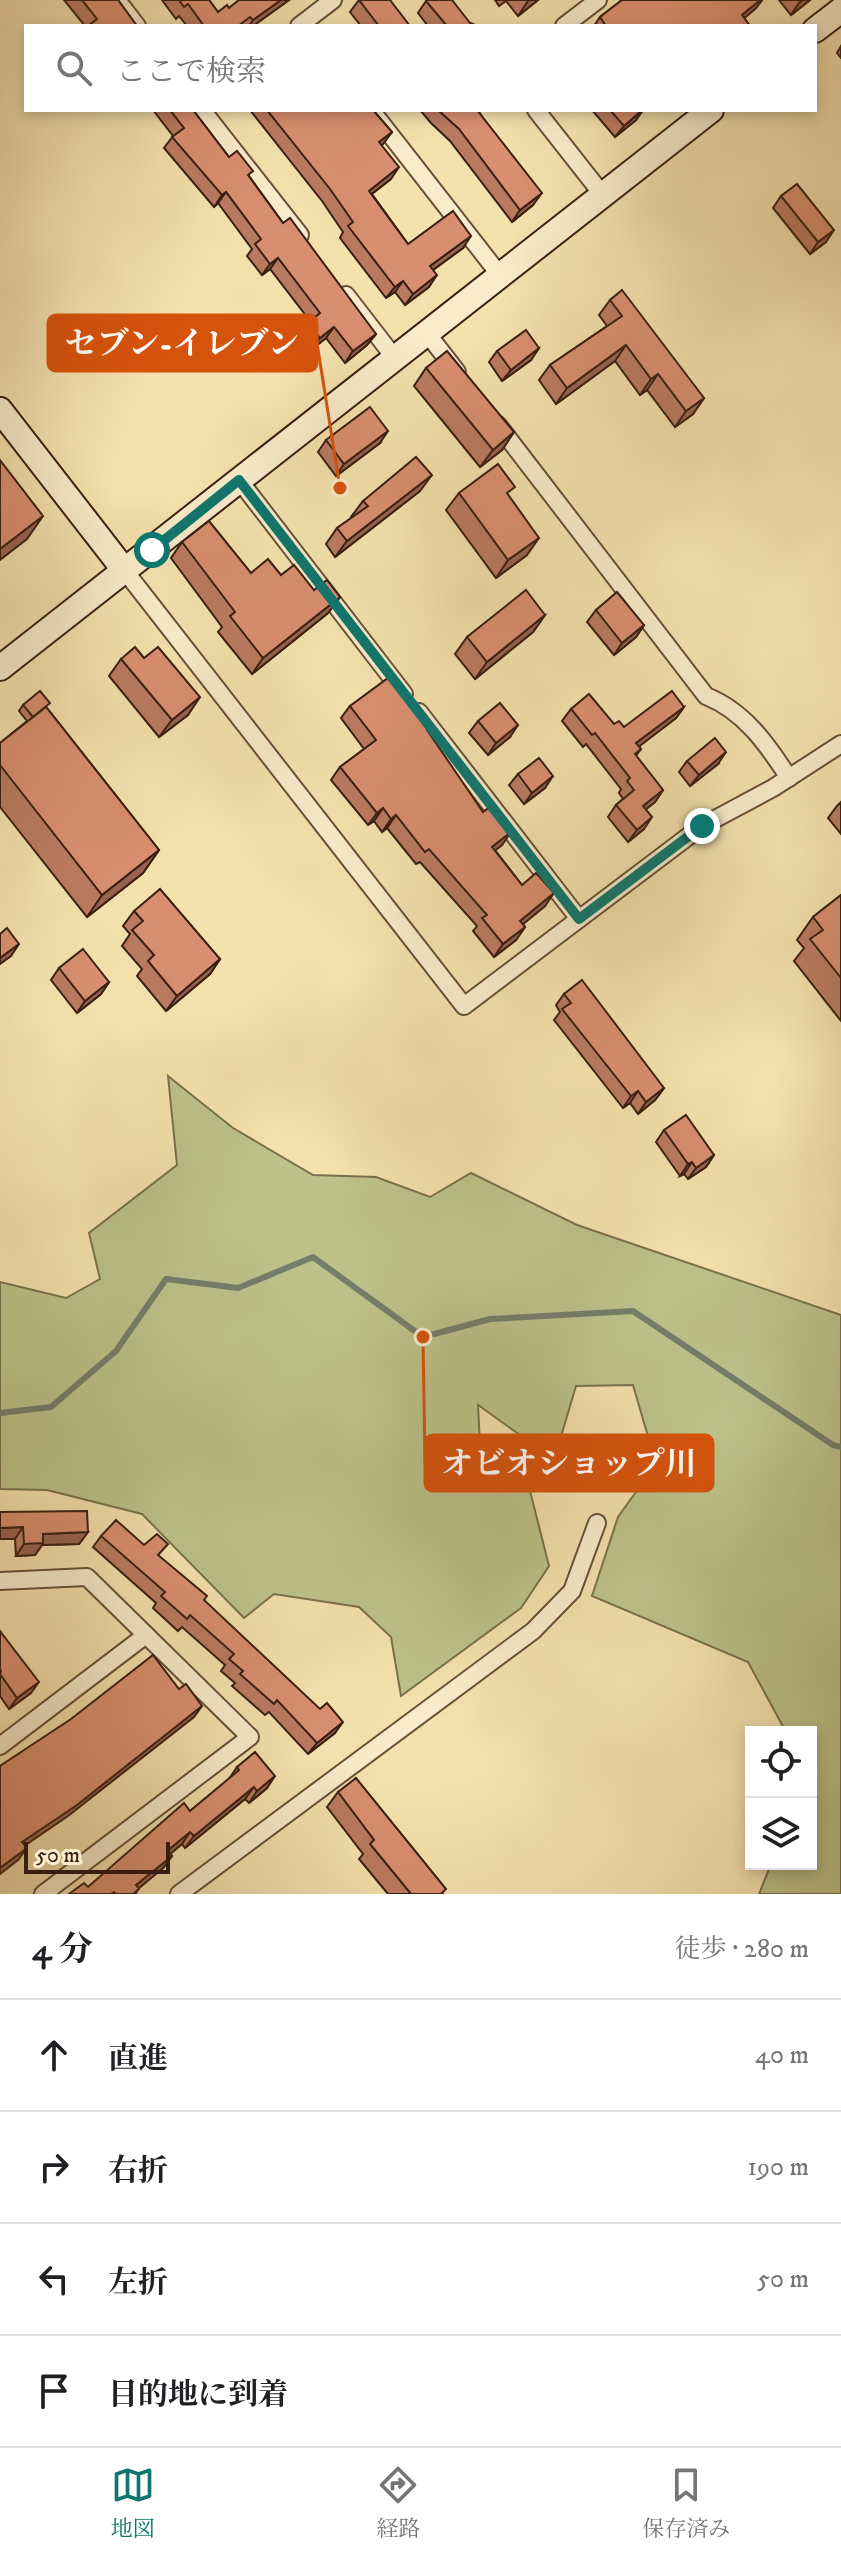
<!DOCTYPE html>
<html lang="ja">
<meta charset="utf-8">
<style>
body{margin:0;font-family:"IM FELL DW Pica","Noto Serif JP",serif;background:#f2f2f2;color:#202124}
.controls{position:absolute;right:24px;bottom:24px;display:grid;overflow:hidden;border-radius:0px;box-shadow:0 4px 12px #0003}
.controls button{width:72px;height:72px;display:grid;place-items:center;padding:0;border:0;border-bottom:2px solid #e0e0e0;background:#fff;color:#202124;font:40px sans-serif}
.scale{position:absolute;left:24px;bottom:20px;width:146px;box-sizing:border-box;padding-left:8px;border:4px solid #391f10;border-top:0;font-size:22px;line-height:28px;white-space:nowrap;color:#391f10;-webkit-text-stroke:6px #f8ecca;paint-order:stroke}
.stop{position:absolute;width:24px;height:24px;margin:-18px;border:6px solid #0f766e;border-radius:50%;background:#fff}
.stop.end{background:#0f766e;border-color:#fff;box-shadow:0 2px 8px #0008}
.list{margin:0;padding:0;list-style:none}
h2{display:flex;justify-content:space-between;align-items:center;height:104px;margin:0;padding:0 32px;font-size:34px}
h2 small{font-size:26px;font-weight:400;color:#757577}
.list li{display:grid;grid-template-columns:52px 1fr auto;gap:24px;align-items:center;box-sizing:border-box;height:112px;padding:0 32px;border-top:2px solid #e0e0e0}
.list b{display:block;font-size:30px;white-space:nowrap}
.list em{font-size:26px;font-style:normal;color:#757577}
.icon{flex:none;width:44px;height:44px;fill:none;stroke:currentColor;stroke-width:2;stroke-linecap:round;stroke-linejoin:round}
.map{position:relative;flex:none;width:841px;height:1894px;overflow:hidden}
.search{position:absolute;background:#fff;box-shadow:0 4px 12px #0003;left:24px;right:24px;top:24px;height:88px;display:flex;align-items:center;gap:20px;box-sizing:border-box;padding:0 28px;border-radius:0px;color:#757577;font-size:30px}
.sheet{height:552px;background:#fff}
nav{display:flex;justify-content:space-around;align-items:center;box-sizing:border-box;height:112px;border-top:2px solid #e0e0e0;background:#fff;font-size:22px;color:#757577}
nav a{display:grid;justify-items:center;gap:4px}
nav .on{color:#0f766e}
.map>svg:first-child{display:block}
.green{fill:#bcc28a;stroke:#7a704d;stroke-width:2}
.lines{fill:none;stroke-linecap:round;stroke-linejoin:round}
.stream{stroke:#747e6b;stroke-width:6}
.street-casing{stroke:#685038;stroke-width:20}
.secondary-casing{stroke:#391f10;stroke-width:28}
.street{stroke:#f8ecca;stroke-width:16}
.secondary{stroke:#f8ecca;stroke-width:24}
.wall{fill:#ba7a60;stroke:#391f10;stroke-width:2}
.shaded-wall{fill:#97634e;stroke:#391f10;stroke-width:2}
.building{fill:#d88e70;stroke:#391f10;stroke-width:2}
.route{stroke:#0f766e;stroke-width:10}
.leader{fill:none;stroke:#d6530c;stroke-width:3}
.callout-dot{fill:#d6530c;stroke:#f8ecca;stroke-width:3}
.callout{fill:#d6530c;stroke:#d6530c;stroke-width:3}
.callout-label{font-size:32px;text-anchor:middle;font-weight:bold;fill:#fff}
</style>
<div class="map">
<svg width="841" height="1894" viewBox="0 0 841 1894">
<rect width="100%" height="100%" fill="#f4e1ae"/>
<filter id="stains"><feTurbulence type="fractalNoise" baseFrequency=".0025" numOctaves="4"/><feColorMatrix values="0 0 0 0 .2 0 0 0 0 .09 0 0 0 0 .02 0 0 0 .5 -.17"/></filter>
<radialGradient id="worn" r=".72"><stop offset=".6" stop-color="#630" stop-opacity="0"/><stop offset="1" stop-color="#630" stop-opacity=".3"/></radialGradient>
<!-- green -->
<polygon class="green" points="168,1076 233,1128 313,1175 376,1177 430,1197 471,1173 577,1225 841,1315 841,1894 759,1894 771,1864 811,1864 811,1732 786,1732 748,1662 592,1596 618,1517 656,1464 633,1385 576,1386 557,1450 520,1435 478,1405 480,1444 528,1483 549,1566 521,1608 401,1696 391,1637 359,1607 274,1594 244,1618 142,1514 47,1490 0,1489 0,1282 66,1298 100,1279 89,1233 177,1165"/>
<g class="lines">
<!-- stream -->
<polyline class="stream" points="0,1413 51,1407 116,1351 166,1279 238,1288 313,1257 423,1337 490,1319 633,1311 833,1445 841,1447"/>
<!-- street casing -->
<g class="street-casing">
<g id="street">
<polyline points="117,0 137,26"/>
<polyline points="299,26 333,0"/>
<polyline points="564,26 598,0"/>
<polyline points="202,110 300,235"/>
<polyline points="371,110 499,274"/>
<polyline points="536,110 602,194"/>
<polyline points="346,295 394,357"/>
<polyline points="426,332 457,372"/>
<path d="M498,425l208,271c38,15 61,48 83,82"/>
<polyline points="239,480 404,694"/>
<polyline points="125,571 464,1006 702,826 773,788 841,744"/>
<polyline points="419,712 579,919"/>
<polyline points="0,1581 87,1577 250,1737 43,1894"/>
<polyline points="0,1746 146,1635"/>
<polyline points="179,1894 533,1631 572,1591 597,1523"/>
</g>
</g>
<!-- secondary casing -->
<g class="secondary-casing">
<g id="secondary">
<polyline points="815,30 841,10"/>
<polyline points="0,410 125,571"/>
<polyline points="0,668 711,110"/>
</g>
</g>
<!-- street -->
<use href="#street" class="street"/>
<!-- secondary -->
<use href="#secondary" class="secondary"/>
</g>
<!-- wall -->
<g class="wall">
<polygon points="64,0 118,0 137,26 85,26"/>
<polygon points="162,0 209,0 218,12 229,8 239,0 289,0 253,26 187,26 179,16 176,19"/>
<polygon points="359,0 410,26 361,26 350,12"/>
<polygon points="495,0 538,0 518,16 506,1 499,6"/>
<polygon points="622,0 762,0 756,8 744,18 750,26 594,26 600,17"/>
<polygon points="779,0 810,0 791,15"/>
<polygon points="426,1 470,23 477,26 428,26 418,13"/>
<polygon points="841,46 841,58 837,53"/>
<polygon points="153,110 193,110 229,157 249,176 283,223 376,334 367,345 345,363 326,338 312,349 300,334 310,321 270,269 262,275 247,256 252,249 218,203 214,207 164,148 173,136"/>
<polygon points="250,110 373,110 392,132 381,146 391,179 372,194 408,244 463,248 433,270 429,287 405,305 395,292 386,298 340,238 343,232 322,201"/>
<polygon points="420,110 478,110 533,205 512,222 450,141 431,123"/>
<polygon points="592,110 643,110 636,120 615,137"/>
<polygon points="781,196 826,242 810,254 773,208"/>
<polygon points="610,300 704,398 693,414 675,427 647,390 640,395 615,361 556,404 539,380 550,365 607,326 599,315"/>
<polygon points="539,348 531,360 502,381 489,362 497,351"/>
<polygon points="426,368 514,432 502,450 480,467 414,386"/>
<polygon points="326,440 380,443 336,476 318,452"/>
<polygon points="420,491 335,557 326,544 337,528 352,518 351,517 363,501"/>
<polygon points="459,493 509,496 527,555 496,578 446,510"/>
<polygon points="182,542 251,573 281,575 314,590 340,597 328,613 252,674 218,632 222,627 171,558"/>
<polygon points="596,610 644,625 636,637 614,655 587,622"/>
<polygon points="545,615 533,632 475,679 455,654 467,637"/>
<polygon points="121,659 188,715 159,737 109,676"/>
<polygon points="23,705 47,708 159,850 143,873 87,917 0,807 0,743 27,721 19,711"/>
<polygon points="350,706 431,727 428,731 502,845 495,850 522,885 545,906 523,924 525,927 516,940 494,957 473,931 477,926 420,862 416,864 387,828 382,832 374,821 368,825 331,780 340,767 364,749 341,718"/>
<polygon points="684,707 676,718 639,746 641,749 636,756 663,790 655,802 646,809 644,829 628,842 608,817 616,805 623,799 619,793 621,789 586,744 583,747 562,721 571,709 624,727"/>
<polygon points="478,721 510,737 488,755 469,733"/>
<polygon points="687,761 718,764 690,786 679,772"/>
<polygon points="518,774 545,788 524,804 509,785"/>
<polygon points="841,802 841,834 828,818 837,806"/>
<polygon points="841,895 841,1021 794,961 804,948 797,940 813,917"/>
<polygon points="134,911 220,959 210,974 166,1011 137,976 142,969 122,946 130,934 123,926"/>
<polygon points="59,968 109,982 101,994 77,1013 51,980"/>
<polygon points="564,994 664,1088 655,1100 638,1114 630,1103 623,1108 554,1020 560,1012 556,1005"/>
<polygon points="664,1130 714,1155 706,1167 688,1179 684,1174 680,1176 656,1142"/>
<polygon points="0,1512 88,1532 79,1544 42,1545 35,1555 16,1556 15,1539"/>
<polygon points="101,1536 144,1545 159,1556 335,1733 308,1754 269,1712 265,1715 232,1686 235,1683 221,1671 225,1665 182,1627 178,1631 153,1608 156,1603 93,1547"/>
<polygon points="0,1631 31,1693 9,1709 0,1696"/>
<polygon points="237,1767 267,1788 249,1803 245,1799 185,1848 182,1844 170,1854 172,1856 163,1868 138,1888 136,1894 69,1894 88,1887 190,1811 229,1779"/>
<polygon points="338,1792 443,1894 388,1894 359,1859 363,1854 327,1807"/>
</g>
<!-- shaded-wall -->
<g class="shaded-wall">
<polygon points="281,0 289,0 253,26 249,26 253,20"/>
<polygon points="530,0 538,0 518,16 528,1"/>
<polygon points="760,0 762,0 756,8 735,26 742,15"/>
<polygon points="803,0 810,0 791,15 799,3"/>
<polygon points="643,110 636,120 615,137 624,126"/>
<polygon points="392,132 383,144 370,154 379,142"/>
<polygon points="399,167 391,179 361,202 369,191"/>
<polygon points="226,192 218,203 214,207 222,195"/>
<polygon points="542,193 533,205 512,222 520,210"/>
<polygon points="834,230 826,242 810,254 818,242"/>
<polygon points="471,236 463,248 422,278 430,266"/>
<polygon points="278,258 270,269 262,275 270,264"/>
<polygon points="437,275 429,287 405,305 413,294"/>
<polygon points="403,281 395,292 386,298 395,287"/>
<polygon points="334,327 326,338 312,349 320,338"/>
<polygon points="376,334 367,345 345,363 353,351"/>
<polygon points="626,345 615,361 556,404 567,388"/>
<polygon points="539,348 531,360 502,381 511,370"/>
<polygon points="658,374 647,390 640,395 651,379"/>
<polygon points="704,398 693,414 675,427 686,411"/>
<polygon points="388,431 380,443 336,476 344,464"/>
<polygon points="514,432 502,450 480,467 493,450"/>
<polygon points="432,475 420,491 335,557 347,541"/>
<polygon points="43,516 27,539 0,560 0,549"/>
<polygon points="539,538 527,555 496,578 508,560"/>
<polygon points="340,597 328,613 252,674 263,658"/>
<polygon points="545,615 533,632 475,679 487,662"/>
<polygon points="644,625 636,637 614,655 622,643"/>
<polygon points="200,697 188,715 159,737 172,720"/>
<polygon points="684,707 676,718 628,755 636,743"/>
<polygon points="518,725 510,737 488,755 496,743"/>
<polygon points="726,752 718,764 690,786 699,775"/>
<polygon points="553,776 545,788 524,804 532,793"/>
<polygon points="663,790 655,802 635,818 643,806"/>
<polygon points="383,808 374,821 368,825 377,813"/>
<polygon points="396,815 387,828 382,832 391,819"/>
<polygon points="652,817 644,829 628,842 637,830"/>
<polygon points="511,832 502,845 483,860 492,847"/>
<polygon points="159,850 143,873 87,917 102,895"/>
<polygon points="554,893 545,906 511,934 520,921"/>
<polygon points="525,927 516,940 494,957 503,944"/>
<polygon points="19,944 11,956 0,964 0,958"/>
<polygon points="220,959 210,974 166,1011 177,996"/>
<polygon points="109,982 101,994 77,1013 85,1001"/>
<polygon points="664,1088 655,1100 638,1114 646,1102"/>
<polygon points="638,1091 630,1103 623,1108 631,1096"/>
<polygon points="714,1155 706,1167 688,1179 696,1168"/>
<polygon points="692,1162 684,1174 680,1176 688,1164"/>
<polygon points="23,1527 15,1539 0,1539 0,1528"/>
<polygon points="88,1532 79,1544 42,1545 35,1555 16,1556 24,1544 43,1534"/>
<polygon points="39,1682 31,1693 9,1709 17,1698"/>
<polygon points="202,1706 194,1717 68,1816 14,1853 22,1842"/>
<polygon points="343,1722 335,1733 308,1754 317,1743"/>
<polygon points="275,1776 267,1788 249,1803 257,1791"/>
<polygon points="254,1787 245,1799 185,1848 194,1836"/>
<polygon points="190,1832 182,1844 159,1863 167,1851"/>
<polygon points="27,1848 18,1860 0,1874 0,1868"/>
<polygon points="172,1856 163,1868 132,1894 136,1885"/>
</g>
<!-- building -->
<g class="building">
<polygon points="82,0 118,0 137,26 88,26 97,19"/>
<polygon points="179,0 209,0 218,12 227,5 229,8 239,0 281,0 253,20 250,17 238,26 204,26 188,4 184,7"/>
<polygon points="359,0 390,0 410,26 379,26"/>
<polygon points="427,0 452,0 470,23 477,26 447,26 426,1"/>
<polygon points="622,0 760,0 742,15 750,26 606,26 600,17"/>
<polygon points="170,110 193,110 229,157 237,151 253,171 248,175 283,223 290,218 376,334 353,351 334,327 320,338 308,323 320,313 278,258 270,264 255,244 261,239 226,192 222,195 172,137 184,128"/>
<polygon points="267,110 373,110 392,132 379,142 399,167 369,191 408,244 453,211 471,236 430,266 437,275 413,294 403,281 395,287 348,226 353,222 330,189"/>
<polygon points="438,110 477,110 542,193 520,210 459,129"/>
<polygon points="610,110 642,110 624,126"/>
<polygon points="797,184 834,230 818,242 781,196"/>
<polygon points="622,290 704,398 686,411 658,374 651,379 626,345 567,388 550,365 622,316 610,300"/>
<polygon points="526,330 539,348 511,370 497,351"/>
<polygon points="447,351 514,432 493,450 426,368"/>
<polygon points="370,407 388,431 344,464 326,440"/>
<polygon points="416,457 432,475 347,541 337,528 368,506 363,501"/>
<polygon points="0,460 43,516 0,549"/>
<polygon points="498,464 515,487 507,493 539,538 508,560 459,493"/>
<polygon points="209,521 251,573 268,559 281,575 294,565 314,590 327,580 340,597 263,658 230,616 235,612 182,542"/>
<polygon points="526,590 545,615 487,662 467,637"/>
<polygon points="617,592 644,625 622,643 596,610"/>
<polygon points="135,647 144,658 158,647 200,697 172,720 121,659"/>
<polygon points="392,675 431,727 427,730 483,812 491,806 511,832 492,847 522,885 536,873 554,893 520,921 525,927 503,944 482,918 487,915 429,849 425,852 396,815 391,819 383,808 377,813 340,767 376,740 350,706"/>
<polygon points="40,691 50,703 33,717 23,705"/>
<polygon points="672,691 684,707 636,743 641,749 635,754 663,790 643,806 652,817 637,830 616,805 634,790 627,781 630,778 595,733 592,735 571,709 589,694 614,724 619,721 624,727"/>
<polygon points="500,703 518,725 496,743 478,721"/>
<polygon points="46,707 159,850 102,895 0,765 0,743"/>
<polygon points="715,738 726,752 699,775 687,761"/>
<polygon points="539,758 553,776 532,793 518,774"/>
<polygon points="160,889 220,959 177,996 148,961 154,955 132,930 143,921 134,911"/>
<polygon points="841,895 841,978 810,939 823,930 813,917"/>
<polygon points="7,928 19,944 0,958 0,934"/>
<polygon points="83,949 109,982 85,1001 59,968"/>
<polygon points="582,980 664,1088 646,1102 638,1091 631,1096 562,1009 571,1003 564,994"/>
<polygon points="686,1115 714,1155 696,1168 692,1162 688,1164 664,1130"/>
<polygon points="87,1511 88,1532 43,1534 43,1543 24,1544 23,1527 0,1528 0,1512"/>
<polygon points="116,1520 144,1545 157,1534 168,1544 158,1555 207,1596 204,1600 320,1709 327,1703 343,1722 317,1743 277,1700 274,1704 240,1674 243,1671 229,1659 234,1654 190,1615 187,1619 161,1596 165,1592 101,1536"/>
<polygon points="0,1631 39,1682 17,1698 0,1674 1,1671 0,1669"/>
<polygon points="153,1655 179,1689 186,1684 202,1706 77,1805 22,1842 27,1848 0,1868 0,1766 71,1719"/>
<polygon points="255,1752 275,1776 257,1791 254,1787 194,1836 190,1832 167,1851 172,1856 136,1885 139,1889 133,1894 116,1894 114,1892 111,1894 69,1894 84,1883 88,1887 184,1803 190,1811 239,1770 237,1767"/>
<polygon points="356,1778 446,1889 441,1894 411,1894 370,1844 374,1840 338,1792"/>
</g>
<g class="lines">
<!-- route -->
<polyline class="route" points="152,550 239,480 579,919 702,826"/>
</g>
<!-- callouts -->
<path class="leader" d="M340 488L317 343M423 1337L425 1463"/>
<g class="callout-dot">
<circle cx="340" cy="488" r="8"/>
<circle cx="423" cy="1337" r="8"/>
</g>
<g class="callout">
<rect x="48" y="315" width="269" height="56" rx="8"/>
<rect x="425" y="1435" width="288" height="56" rx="8"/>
</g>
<g class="callout-label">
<text x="182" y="354">セブン-イレブン</text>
<text x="569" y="1474">オビオショップ川</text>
</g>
<rect width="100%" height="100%" filter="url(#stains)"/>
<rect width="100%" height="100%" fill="url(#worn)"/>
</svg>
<div class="controls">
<button><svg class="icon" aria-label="locate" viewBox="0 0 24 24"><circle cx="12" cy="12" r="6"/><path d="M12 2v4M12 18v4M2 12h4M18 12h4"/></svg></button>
<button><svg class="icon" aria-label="layers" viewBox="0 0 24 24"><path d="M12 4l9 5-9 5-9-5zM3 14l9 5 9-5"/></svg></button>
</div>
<div class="scale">50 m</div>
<div class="stop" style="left:152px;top:550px"></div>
<div class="stop end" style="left:702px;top:826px"></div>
<div class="search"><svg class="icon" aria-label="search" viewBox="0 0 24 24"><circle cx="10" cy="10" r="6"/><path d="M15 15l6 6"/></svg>ここで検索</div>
</div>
<section class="sheet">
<h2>4 分<small>徒歩 · 280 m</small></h2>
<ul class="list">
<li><svg class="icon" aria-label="ahead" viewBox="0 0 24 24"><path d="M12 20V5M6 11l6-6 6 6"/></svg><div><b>直進</b></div><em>40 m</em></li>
<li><svg class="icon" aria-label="right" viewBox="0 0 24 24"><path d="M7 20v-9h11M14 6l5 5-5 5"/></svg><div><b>右折</b></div><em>190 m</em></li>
<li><svg class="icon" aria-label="left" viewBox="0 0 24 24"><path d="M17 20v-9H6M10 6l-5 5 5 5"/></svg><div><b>左折</b></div><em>50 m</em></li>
<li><svg class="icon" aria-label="arrive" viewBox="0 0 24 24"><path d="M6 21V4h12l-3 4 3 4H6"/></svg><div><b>目的地に到着</b></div></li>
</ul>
</section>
<nav>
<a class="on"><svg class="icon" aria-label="map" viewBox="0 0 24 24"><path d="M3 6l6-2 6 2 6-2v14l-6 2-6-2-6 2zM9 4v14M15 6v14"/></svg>地図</a>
<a><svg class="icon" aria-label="directions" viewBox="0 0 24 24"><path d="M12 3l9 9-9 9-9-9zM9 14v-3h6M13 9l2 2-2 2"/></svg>経路</a>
<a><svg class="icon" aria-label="saved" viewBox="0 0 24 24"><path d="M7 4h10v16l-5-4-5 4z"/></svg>保存済み</a>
</nav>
